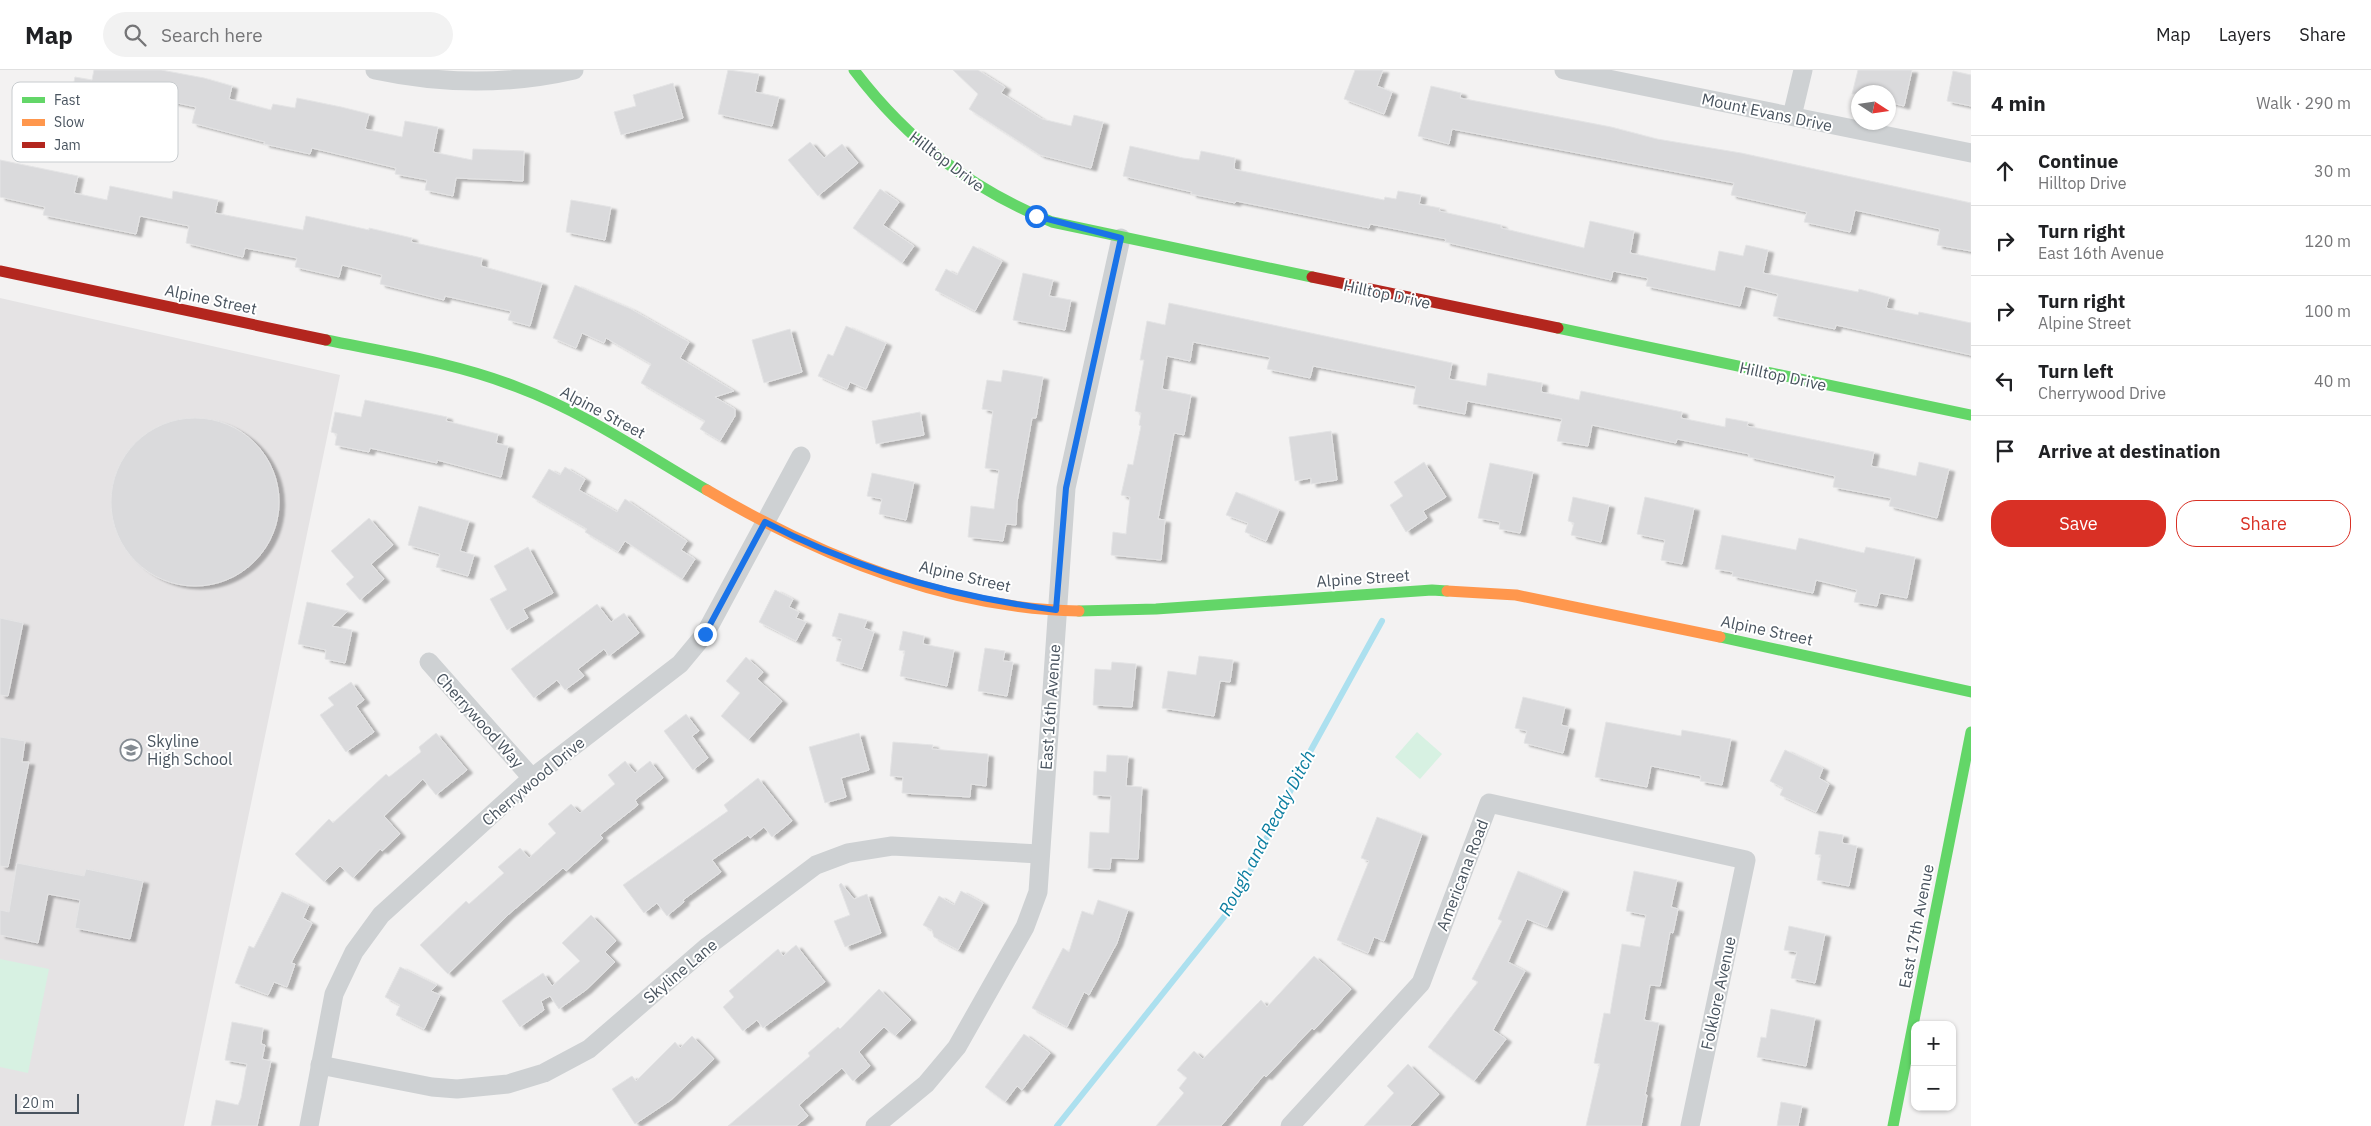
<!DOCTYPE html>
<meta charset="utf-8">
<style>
body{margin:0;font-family:"IBM Plex Sans",sans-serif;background:#f2f2f2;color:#202124}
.controls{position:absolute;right:15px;bottom:15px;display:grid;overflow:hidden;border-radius:10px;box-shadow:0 1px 4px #0004}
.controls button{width:45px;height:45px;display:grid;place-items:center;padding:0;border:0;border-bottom:1px solid #e0e0e0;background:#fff;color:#202124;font:25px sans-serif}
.compass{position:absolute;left:1851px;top:15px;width:45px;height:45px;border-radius:50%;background:#fff;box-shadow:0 1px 4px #0004;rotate:102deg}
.scale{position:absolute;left:15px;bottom:12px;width:64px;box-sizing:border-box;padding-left:5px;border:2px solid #49545f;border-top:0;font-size:14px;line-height:18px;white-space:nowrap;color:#49545f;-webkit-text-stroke:4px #fff;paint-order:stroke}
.stop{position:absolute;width:15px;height:15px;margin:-11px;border:4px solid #1a73e8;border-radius:50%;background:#fff}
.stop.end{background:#1a73e8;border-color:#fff;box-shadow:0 1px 5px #0008}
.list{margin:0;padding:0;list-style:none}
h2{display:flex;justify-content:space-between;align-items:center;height:65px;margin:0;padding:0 20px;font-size:21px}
h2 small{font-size:16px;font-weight:400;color:#757577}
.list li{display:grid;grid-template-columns:32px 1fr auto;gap:15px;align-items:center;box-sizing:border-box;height:70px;padding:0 20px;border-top:1px solid #e0e0e0}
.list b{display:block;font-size:19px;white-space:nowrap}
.list p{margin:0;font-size:16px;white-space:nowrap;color:#757577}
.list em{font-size:16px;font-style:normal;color:#757577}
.actions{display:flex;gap:10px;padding:15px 20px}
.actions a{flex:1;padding:11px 0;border:1px solid #d93025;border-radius:20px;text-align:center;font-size:18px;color:#d93025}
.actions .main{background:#d93025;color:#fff}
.icon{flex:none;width:28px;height:28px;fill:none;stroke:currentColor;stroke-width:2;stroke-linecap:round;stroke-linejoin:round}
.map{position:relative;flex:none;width:1971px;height:1056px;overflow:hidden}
header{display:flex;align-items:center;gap:30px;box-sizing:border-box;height:70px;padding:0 25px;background:#fff;border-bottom:1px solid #e0e0e0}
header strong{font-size:24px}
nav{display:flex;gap:28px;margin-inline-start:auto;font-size:18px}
.search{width:350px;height:45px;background:#f2f2f2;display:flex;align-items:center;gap:12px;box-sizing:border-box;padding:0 18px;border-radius:28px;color:#757577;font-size:19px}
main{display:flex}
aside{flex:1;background:#fff}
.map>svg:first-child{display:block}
.education{fill:#e5e3e4}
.green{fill:#d7f1e2}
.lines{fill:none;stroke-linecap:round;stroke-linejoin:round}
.stream{stroke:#ace0ef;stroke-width:6}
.building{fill:#dadadc;stroke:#e4e4e5;filter:url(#shadow)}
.street{stroke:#ced1d3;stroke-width:19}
.fast{stroke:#63d668;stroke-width:11}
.slow{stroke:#ff974d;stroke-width:11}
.jam{stroke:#b3261e;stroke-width:11}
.route{stroke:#1a73e8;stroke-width:6}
.labels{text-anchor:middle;stroke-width:4;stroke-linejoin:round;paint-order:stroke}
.street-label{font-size:16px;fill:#49545f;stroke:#fff}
.poi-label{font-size:16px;fill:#49545f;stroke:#fff;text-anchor:start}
.water-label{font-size:18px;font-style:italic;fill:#0c7ea0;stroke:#fff}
.key{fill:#fff;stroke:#c8cccf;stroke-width:1}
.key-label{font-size:14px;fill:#49545f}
</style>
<header>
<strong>Map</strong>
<div class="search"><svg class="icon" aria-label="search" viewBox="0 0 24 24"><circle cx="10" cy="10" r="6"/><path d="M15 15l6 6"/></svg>Search here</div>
<nav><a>Map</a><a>Layers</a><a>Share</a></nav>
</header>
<main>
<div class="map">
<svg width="1971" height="1056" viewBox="0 0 1971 1056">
<defs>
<filter id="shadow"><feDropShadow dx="5.5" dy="3" stdDeviation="1" flood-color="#0004"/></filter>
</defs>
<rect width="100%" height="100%" fill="#f3f2f2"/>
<!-- education -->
<polygon class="education" points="0,228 340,305 184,1056 0,1056"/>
<!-- green -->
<g class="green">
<polygon points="1417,662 1442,684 1420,709 1395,687"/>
<polygon points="0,889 49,899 28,1003 0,997"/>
</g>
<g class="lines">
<!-- stream -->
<polyline class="stream" points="1057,1056 1232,837 1311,680 1382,551"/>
</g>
<!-- building -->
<g class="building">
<polygon points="94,0 161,0 204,8 232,16 229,29 271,40 273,34 295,38 297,28 341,37 369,44 365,59 402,67 405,51 438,57 433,82 472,90 473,79 524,81 523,111 456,108 453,126 425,120 427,110 395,104 396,98 312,78 310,84 264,74 265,72 192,53 196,37 121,21 116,45 93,41 91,50 67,45 75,7 92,10"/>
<polygon points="728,0 759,4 755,22 779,27 772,56 718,44"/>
<polygon points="953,0 978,0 1005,17 1001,23 1042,49 1071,56 1074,45 1103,52 1091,98 1040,85 969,39 978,24"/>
<polygon points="1355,0 1383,0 1377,16 1392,22 1384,44 1344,29"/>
<polygon points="1858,0 1912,0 1904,36 1888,32 1888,22 1852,24"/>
<polygon points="1953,1 1971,5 1971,36 1947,31"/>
<polygon points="673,13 683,48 621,65 614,42 636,36 633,25"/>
<polygon points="1431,16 1461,23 1460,28 1611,57 1657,69 1741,83 1971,133 1971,181 1937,175 1940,159 1855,140 1850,162 1804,152 1807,142 1731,125 1734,113 1452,59 1449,74 1418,66"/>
<polygon points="810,72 824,88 842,74 858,93 818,126 788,90"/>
<polygon points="1130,76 1183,88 1199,90 1201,81 1235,88 1234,99 1242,101 1384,130 1385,127 1396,129 1398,121 1421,125 1419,134 1440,138 1439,141 1501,155 1501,158 1584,178 1590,151 1634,161 1630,183 1715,201 1719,181 1743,186 1746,175 1768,180 1763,203 1858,222 1859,219 1889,227 1886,238 1918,245 1919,242 1971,253 1971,285 1836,255 1835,259 1773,246 1778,224 1745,216 1740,236 1646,216 1648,208 1613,201 1611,210 1445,172 1446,169 1370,154 1369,158 1236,131 1235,133 1191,124 1192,122 1123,106"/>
<polygon points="0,90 78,106 74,123 107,130 110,116 172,129 173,121 218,130 215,143 303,160 306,146 369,160 369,158 412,168 411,172 482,188 481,196 542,213 530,256 508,250 511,241 445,226 444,230 380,214 382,205 342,195 339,207 295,197 297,188 245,178 243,187 186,173 189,156 140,146 136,164 43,145 45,137 0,127"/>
<polygon points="880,119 899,132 883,155 914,176 902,193 853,158"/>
<polygon points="571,130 611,137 605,170 566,162"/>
<polygon points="973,176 1002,191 975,241 935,220 946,199 957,205"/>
<polygon points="1023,203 1053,210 1049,226 1071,230 1065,260 1013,250"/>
<polygon points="575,215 631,239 689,272 680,288 734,321 715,327 735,339 735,346 720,371 700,359 705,351 641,313 651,294 606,268 604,273 582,263 576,278 553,268"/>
<polygon points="1169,233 1452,293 1449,309 1486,316 1488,303 1542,313 1541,322 1579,330 1581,321 1682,342 1681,348 1725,357 1726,348 1748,352 1747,356 1874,382 1871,396 1916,406 1919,392 1949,399 1937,448 1889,436 1891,428 1833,417 1835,406 1749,387 1749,384 1677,369 1676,373 1592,355 1588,376 1557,371 1562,349 1467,331 1465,344 1413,334 1416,316 1313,296 1310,308 1267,299 1270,287 1193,272 1190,291 1167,286 1162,319 1191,325 1184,365 1174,363 1158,449 1165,450 1161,490 1111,485 1113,462 1126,464 1130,427 1121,425 1128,394 1133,395 1141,356 1139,355 1141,343 1135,341 1144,290 1140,290 1147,251 1165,255"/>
<polygon points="846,256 886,273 866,319 850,312 847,319 818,306 828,284 833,286"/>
<polygon points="790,259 802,302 764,313 752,270"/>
<polygon points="1003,300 1043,307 1036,348 1032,348 1017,432 1016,455 1006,454 1003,471 968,467 971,436 994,439 999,400 985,398 993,341 982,339 987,310 1001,312"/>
<polygon points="365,330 447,347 446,351 498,364 496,373 508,376 501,407 437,390 437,393 370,378 369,382 335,375 337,364 331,362 335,342 361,347"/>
<polygon points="920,342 924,365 876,374 872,351"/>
<circle cx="195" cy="432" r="84"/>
<polygon points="1331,361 1337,410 1311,414 1311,408 1295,411 1289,367"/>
<polygon points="1424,392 1446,427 1423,441 1427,448 1406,462 1390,435 1403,426 1394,412"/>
<polygon points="1490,393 1533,402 1520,463 1499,459 1500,452 1478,448"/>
<polygon points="565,397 585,409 579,420 617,442 625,429 687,471 681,480 695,489 682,509 625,471 618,482 585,462 587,459 532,427 549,399 560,405"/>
<polygon points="872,403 914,412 906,450 879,444 882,429 867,426"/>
<polygon points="1236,422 1279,440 1266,471 1245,462 1248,453 1226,445"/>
<polygon points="1573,427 1609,435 1601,472 1571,465 1574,453 1568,451"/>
<polygon points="1645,427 1694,438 1682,494 1661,490 1665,470 1637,464"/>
<polygon points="419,436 469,451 460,481 474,485 468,506 436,497 440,484 408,475"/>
<polygon points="369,448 393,475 371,494 384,509 360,530 346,514 354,507 331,481"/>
<polygon points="1722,465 1796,480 1799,468 1864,483 1866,477 1915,487 1907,528 1880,523 1877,536 1854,532 1857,520 1816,510 1813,523 1732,506 1733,502 1715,499"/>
<polygon points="528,477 553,523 523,539 528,548 507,560 490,529 507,520 494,496"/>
<polygon points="775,520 793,529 789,537 799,542 796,548 806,552 796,571 759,552"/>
<polygon points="307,532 348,541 332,556 352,560 345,593 325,589 326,580 298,574"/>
<polygon points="597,534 611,552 624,543 639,563 609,586 604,579 578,599 584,606 565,620 557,610 534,628 511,599"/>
<polygon points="839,543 867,550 864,558 874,562 862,599 836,591 842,569 832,566"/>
<polygon points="0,548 23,553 8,626 0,625"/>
<polygon points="903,561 924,566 923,574 954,580 947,616 900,606 905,581 899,580"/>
<polygon points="985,578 1005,581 1003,591 1013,592 1007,626 978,621"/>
<polygon points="1199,586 1233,590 1230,612 1220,611 1214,646 1162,638 1168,601 1196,605"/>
<polygon points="746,587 763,602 757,609 782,631 748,670 721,646 740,623 726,611"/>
<polygon points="1112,592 1136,594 1132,637 1093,635 1095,599 1111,600"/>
<polygon points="351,612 364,630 356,636 374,662 346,682 320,645 334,635 328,628"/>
<polygon points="1523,627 1565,637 1561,655 1569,657 1563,683 1524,673 1527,661 1515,658"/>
<polygon points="686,644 699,661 692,666 708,688 693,700 664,661"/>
<polygon points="1606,652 1681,666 1682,660 1731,669 1722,715 1700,711 1701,706 1651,696 1647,717 1595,707"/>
<polygon points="436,663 467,700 436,725 423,709 384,746 400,764 382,781 380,779 353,808 340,796 324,812 295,784 329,749 333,753 386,704 389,707 421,682 419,677"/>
<polygon points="859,663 869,700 841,708 846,727 825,733 809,677"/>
<polygon points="0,667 25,671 22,692 29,692 8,797 0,796"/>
<polygon points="893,672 933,675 932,679 988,684 986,716 971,714 970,727 902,723 903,707 890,706"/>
<polygon points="1785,680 1823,698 1819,708 1829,714 1816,742 1780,725 1783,718 1770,711"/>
<polygon points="1107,685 1128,686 1126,716 1142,717 1138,789 1111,788 1110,799 1088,798 1090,762 1109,763 1111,726 1093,725 1094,701 1106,702"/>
<polygon points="625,691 635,703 650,691 663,708 635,730 638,735 600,765 603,768 566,801 563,798 509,844 448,904 420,875 466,831 469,834 504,803 498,797 520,778 529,788 556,763 548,754 571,734 580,743 615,714 608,705"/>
<polygon points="758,708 792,751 772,767 764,757 750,768 748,765 712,790 721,802 683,830 684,832 667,846 657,833 644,843 623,815 728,741 724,735"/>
<polygon points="1377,747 1422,764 1384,871 1374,867 1368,883 1337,870 1369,791 1361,788"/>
<polygon points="1819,761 1843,765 1842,773 1857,776 1849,816 1817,810 1821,785 1815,784"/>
<polygon points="17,793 84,806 86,799 143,811 130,869 75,858 80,830 48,824 38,873 0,865 0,840 9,842"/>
<polygon points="1518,801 1563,820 1547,857 1527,849 1508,892 1525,901 1493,960 1506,969 1474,1011 1428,977 1478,912 1472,909 1502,851 1498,849"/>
<polygon points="1634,801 1677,810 1671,837 1678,839 1673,863 1670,862 1660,916 1650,915 1644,950 1659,953 1645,1025 1647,1025 1641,1056 1586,1056 1600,994 1594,993 1604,943 1610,944 1622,874 1640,877 1646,845 1626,841"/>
<polygon points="841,813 854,829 867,824 881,863 845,877 834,851 850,845 839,815"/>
<polygon points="961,821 983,833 958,880 934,867 932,860 923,855 939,826 954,835"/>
<polygon points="282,822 309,835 303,848 312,853 291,893 295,894 287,917 274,912 268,925 235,913 249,876 254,878"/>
<polygon points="1098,830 1128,840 1117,873 1089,925 1084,922 1067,957 1032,938 1063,878 1069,882 1082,841 1093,845"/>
<polygon points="591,845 616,871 605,882 615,892 586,920 559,939 550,926 541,931 544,940 520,957 502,931 543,903 552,916 580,891 562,873"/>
<polygon points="1789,856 1825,864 1815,913 1791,908 1797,882 1784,880"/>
<polygon points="796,875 825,912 763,958 757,950 743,961 723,937 734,927 729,921 778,879 783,886"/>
<polygon points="1314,886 1351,919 1314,960 1312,958 1266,1007 1264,1005 1221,1056 1156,1056 1184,1023 1179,1018 1187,1008 1177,1000 1194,981 1203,989 1261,930 1267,937"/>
<polygon points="400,897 437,915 431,921 440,925 424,959 396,945 400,935 385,927"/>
<polygon points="879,919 911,950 895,966 884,957 859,982 870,996 853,1011 842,998 829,1009 799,1035 808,1046 796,1056 728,1056 810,986 808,983 838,957 840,959"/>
<polygon points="1771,939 1815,948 1806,996 1757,987 1761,967 1766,968"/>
<polygon points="232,952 263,958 261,974 265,975 262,989 271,991 257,1056 211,1056 216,1030 238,1035 241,1028 247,994 225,990"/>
<polygon points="1024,964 1050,983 1022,1020 1017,1016 1005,1032 985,1017"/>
<polygon points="692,966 714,989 671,1030 635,1054 612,1019 632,1006 636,1011 675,972 680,978"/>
<polygon points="1408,994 1439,1024 1410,1056 1364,1056 1394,1023 1387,1016"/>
<polygon points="1781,1032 1802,1036 1798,1056 1777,1056"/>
</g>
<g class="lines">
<!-- street -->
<g class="street">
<path d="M375,0c65,14 134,15 199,0"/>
<polyline points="1564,0 1971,83"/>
<polyline points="1792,46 1803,0"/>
<polyline points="429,592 532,708"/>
<polyline points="320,995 432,1017 457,1019 508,1014 544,1003 589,979 708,876 816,795 848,783 892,776 1039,784"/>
<polyline points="309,1056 334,924 354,882 381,845 532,708 680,594 705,564 801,386"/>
<polyline points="875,1056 926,1014 957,977 1025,857 1038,822 1066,418 1121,168"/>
<polyline points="1290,1056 1421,913 1489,733 1746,790 1690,1056"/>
</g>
<!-- fast -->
<g class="fast">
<path d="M854,0c53,70 117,119 198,152l260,55"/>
<polyline points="1558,258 1971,345"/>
<path d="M326,270c64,13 130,23 191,47 67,25 128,67 190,103"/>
<polyline points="1079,541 1156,539 1432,520 1447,521"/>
<polyline points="1720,567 1971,622"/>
<polyline points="1893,1056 1971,662"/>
</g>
<!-- slow -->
<g class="slow">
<path d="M707,420c112,66 239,119 372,121"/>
<polyline points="1447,521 1516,525 1720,567"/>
</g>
<!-- jam -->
<g class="jam">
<polyline points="0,201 326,270"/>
<polyline points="1312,207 1558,258"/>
</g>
</g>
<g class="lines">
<!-- route -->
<path class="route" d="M705,564l60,-112c91,48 190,75 291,88l10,-122 55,-250 -85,-22"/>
</g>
<!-- icons -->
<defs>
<g id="school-ring" transform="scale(1.125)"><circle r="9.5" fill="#fff" stroke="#848b92" stroke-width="1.5"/><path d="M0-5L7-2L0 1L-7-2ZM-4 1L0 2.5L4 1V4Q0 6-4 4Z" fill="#848b92"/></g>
</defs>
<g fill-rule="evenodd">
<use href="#school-ring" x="131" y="680"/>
</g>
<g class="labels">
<!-- street labels -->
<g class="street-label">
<text transform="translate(1767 42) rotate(12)" y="6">Mount Evans Drive</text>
<text transform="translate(947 91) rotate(37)" y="6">Hilltop Drive</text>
<text transform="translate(1387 224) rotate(12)" y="6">Hilltop Drive</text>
<text transform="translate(211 229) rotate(12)" y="6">Alpine Street</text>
<text transform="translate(1783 306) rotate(12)" y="6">Hilltop Drive</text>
<text transform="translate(603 342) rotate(28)" y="6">Alpine Street</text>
<text transform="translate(965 506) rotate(13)" y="6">Alpine Street</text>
<text transform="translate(1363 508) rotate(-4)" y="6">Alpine Street</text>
<text transform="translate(1767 560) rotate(12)" y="6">Alpine Street</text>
<text transform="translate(1050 637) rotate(-86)" y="6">East 16th Avenue</text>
<text transform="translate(480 650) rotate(48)" y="6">Cherrywood Way</text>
<text transform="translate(533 711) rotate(-40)" y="6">Cherrywood Drive</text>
<text transform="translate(1462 805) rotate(-69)" y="6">Americana Road</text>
<text transform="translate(1916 856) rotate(-79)" y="6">East 17th Avenue</text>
<text transform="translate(680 901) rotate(-40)" y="6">Skyline Lane</text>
<text transform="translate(1718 923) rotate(-78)" y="6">Folklore Avenue</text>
</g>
<!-- poi labels -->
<g class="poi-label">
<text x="147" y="677">Skyline<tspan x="147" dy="18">High School</tspan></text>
</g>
<!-- water labels -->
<g class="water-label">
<text transform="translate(1267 763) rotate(-62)" y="6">Rough and Ready Ditch</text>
</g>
</g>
<!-- legend -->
<rect x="12" y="12" width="166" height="80" rx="8" class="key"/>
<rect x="22" y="27" width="23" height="6" fill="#63d668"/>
<rect x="22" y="49" width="23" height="7" fill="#ff974d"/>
<rect x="22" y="72" width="23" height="6" fill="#b3261e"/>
<g class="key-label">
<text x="54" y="35">Fast</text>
<text x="54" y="57">Slow</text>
<text x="54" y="80">Jam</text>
</g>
</svg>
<div class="controls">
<button>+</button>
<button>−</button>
</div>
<svg class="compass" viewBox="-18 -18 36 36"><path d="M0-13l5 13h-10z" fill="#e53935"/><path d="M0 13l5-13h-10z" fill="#757577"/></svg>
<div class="scale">20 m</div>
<div class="stop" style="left:1036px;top:146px"></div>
<div class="stop end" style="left:705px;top:564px"></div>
</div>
<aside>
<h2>4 min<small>Walk · 290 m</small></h2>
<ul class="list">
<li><svg class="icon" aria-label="ahead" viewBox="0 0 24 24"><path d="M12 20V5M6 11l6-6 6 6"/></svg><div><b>Continue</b><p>Hilltop Drive</p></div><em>30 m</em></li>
<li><svg class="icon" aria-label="right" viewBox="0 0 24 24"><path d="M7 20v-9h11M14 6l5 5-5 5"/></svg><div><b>Turn right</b><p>East 16th Avenue</p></div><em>120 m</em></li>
<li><svg class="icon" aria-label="right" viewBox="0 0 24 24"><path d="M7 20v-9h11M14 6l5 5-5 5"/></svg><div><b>Turn right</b><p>Alpine Street</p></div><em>100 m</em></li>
<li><svg class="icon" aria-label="left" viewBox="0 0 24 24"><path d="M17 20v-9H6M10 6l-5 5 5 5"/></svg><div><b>Turn left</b><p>Cherrywood Drive</p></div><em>40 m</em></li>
<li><svg class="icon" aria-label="arrive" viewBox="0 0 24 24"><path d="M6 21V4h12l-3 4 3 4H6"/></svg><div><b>Arrive at destination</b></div></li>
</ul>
<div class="actions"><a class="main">Save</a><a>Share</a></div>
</aside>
</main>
